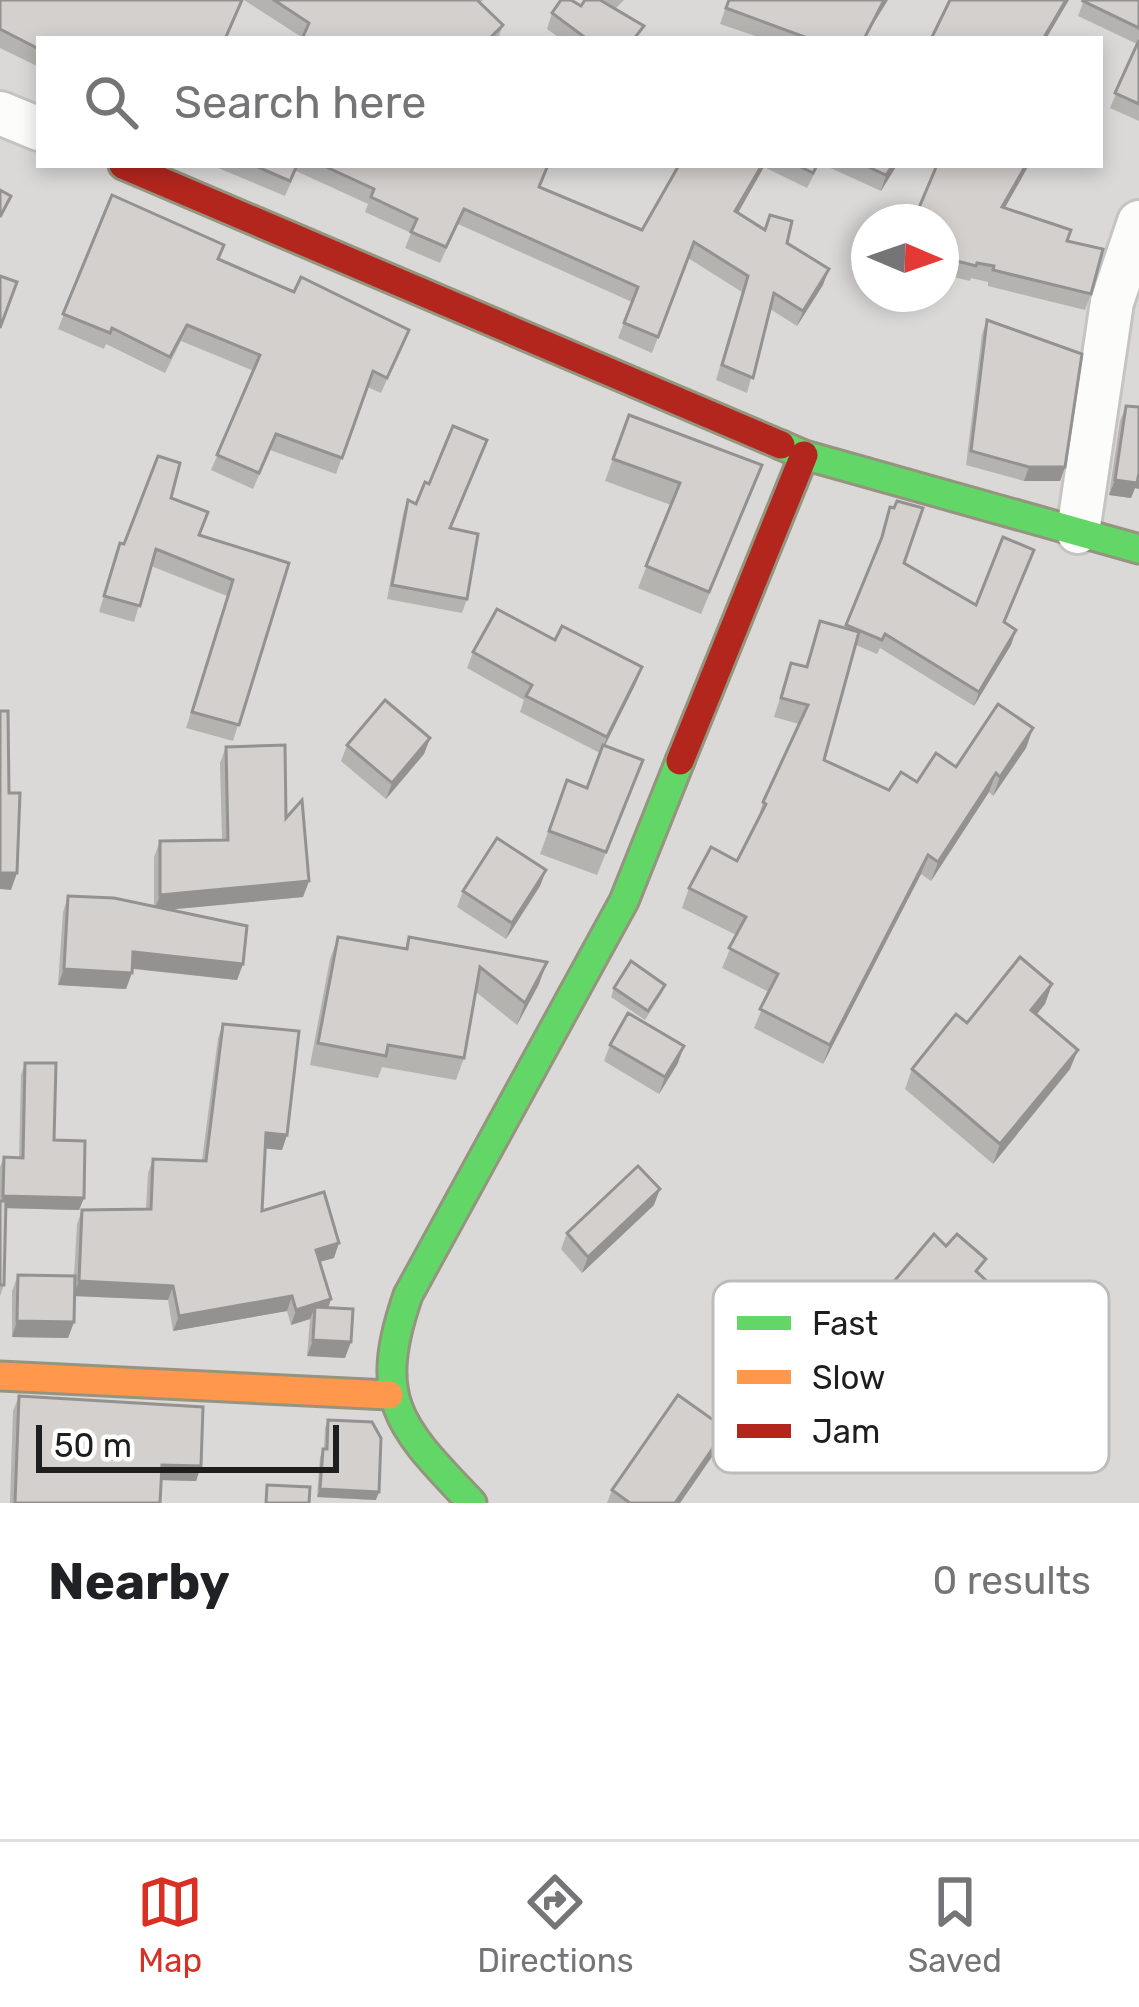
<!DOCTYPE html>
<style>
body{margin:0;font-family:Rubik,sans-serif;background:#f6f6f6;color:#202124}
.compass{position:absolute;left:851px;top:204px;width:108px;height:108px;border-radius:50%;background:#fff;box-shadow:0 6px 18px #0003;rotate:92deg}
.scale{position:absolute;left:36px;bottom:30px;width:303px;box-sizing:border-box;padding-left:12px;border:6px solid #1e1e1e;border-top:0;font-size:33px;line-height:42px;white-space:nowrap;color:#1e1e1e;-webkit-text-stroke:9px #fff;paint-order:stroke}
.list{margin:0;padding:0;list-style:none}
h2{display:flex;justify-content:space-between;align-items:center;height:156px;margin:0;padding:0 48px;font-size:51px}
h2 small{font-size:39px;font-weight:400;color:#757577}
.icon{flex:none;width:66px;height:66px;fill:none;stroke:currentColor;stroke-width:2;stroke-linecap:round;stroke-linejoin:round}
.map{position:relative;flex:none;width:1139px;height:1503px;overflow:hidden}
.search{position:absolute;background:#fff;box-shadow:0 6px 18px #0003;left:36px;right:36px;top:36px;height:132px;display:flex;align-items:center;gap:30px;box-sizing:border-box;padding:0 42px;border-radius:0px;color:#757577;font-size:45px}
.sheet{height:336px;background:#fff}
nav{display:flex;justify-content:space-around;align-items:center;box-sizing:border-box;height:168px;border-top:3px solid #e0e0e0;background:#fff;font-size:33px;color:#757577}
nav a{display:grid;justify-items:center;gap:6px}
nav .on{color:#d93025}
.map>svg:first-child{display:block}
.residential{fill:#dbd9d8;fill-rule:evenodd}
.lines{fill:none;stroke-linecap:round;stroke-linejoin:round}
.street-casing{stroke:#c5c4c2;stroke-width:48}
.fast-casing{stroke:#94947f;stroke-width:33}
.slow-casing{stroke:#94947f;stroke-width:33}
.jam-casing{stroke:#94947f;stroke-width:33}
.street{stroke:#fcfcfb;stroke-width:42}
.fast{stroke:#63d668;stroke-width:27}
.slow{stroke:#ff974d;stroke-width:27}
.jam{stroke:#b3261e;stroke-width:27}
.wall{fill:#b5b3b0}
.shaded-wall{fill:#949290}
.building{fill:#d3d0cd;stroke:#949290;stroke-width:3}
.key{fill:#fff;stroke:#bcbcbc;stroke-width:3}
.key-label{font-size:33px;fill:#1e1e1e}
</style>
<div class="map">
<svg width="1139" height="1503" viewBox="0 0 1139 1503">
<rect width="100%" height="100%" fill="#ece9e6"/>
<!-- residential -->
<path class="residential" d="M0,0h1139v1503h-1139zM39,39h1061v126h-1061zM869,222h72v72h-72z"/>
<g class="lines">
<!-- street casing -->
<g class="street-casing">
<g id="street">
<polyline points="0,113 39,129"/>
<polyline points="1078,532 1112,302 1139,222"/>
</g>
</g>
<!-- fast casing -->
<g class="fast-casing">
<g id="fast">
<polyline points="781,445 804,455 1139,549"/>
<path d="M472,1503c-72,-76 -101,-101 -64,-208l216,-394 56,-140"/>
</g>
</g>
<!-- slow casing -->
<g class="slow-casing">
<polyline id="slow" points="0,1376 389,1395"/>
</g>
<!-- jam casing -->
<g class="jam-casing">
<g id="jam">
<polyline points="123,165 781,445"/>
<polyline points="680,761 804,455"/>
</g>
</g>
<!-- street -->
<use href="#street" class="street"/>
<!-- fast -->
<use href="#fast" class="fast"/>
<!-- slow -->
<use href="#slow" class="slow"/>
<!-- jam -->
<use href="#jam" class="jam"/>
</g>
<!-- wall -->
<g class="wall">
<polygon points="0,0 243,0 226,39 39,39 39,67 0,48"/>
<polygon points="244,0 483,0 480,3 503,25 498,39 302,39 303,38"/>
<polygon points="602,0 624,0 615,9 641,39 561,39 547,29 552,13"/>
<polygon points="728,0 871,26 865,39 764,39 720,24"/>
<polygon points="1084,0 1139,0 1139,121 1110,108 1137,44 1078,16"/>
<polygon points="211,165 548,165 540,187 642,230 679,165 819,165 807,188 764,167 738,213 787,243 823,285 797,326 770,309 747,393 716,380 742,292 688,258 652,353 618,338 632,302 458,224 440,263 405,248 411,233 365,212 368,204 296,171 285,196"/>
<polygon points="824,165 897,165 881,191"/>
<polygon points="112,195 219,260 294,292 409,330 381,393 367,387 336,474 270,450 253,489 211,470 254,371 181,341 165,373 106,344 104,349 58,329"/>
<polygon points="1005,208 1067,241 1091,294 1085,310 988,286 988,282 971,278 970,281 941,274 941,222"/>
<polygon points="987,320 1065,467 1060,481 1024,481 966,465 982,334"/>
<polygon points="1126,406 1139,407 1139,489 1135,488 1131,498 1109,495 1120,421"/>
<polygon points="629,415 754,487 701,614 638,588 671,505 605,481"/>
<polygon points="171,498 199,535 289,563 233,741 186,728 227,596 151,566 134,622 99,612 120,543 124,544"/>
<polygon points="408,500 451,528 467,599 462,613 387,599 403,514"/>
<polygon points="890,507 904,563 1016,630 1011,645 974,706 880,648 877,654 856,645 824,760 889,790 917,782 956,767 1033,728 1026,748 993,796 989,792 931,881 921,874 823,1064 754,1028 769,992 722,968 736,935 682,908 689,888 737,861 757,822 763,802 799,724 774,717 791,663 805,667 820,621 845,628 878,547"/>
<polygon points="473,652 636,683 605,746 634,783 597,875 540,854 567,780 587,788 600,753 520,712 524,700 467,668"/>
<polygon points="430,738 424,754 386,799 341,761 347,745"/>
<polygon points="226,747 286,818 309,881 303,897 168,910 243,964 237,980 132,969 126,989 58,985 63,912 68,896 154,907 154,857 160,841 222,840 220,763"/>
<polygon points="546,870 540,886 506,939 457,907 463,891"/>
<polygon points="338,937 405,949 409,937 539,984 517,1025 476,992 464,1058 456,1080 382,1067 378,1078 310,1065 330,959"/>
<polygon points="1052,984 1045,1004 1036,1015 1070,1069 993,1164 905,1089 912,1069 967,1023"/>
<polygon points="665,985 662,993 645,1020 611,997 614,988"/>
<polygon points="223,1024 287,1135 282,1150 265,1148 262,1211 334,1258 320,1262 331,1299 328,1308 345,1358 307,1356 310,1319 291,1325 287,1311 173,1331 168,1300 74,1296 74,1322 68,1338 12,1337 12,1291 18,1275 74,1276 77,1224 82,1210 146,1209 148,1173 153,1159 202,1160 218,1038"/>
<polygon points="610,1045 678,1063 659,1094 604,1061"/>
<polygon points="25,1063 54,1140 84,1198 79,1210 5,1208 4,1285 0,1296 0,1167 4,1157 19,1158 21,1075"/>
<polygon points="654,1205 582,1273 561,1249 567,1233"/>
<polygon points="980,1275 983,1308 912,1390 854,1341 863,1318"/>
<polygon points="19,1396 201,1466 196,1481 161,1480 160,1503 10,1503 13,1411"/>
<polygon points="328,1420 376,1500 317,1497 320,1457 324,1449 325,1428"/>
<polygon points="726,1429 720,1445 680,1503 607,1503 612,1490"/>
</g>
<!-- shaded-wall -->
<g class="shaded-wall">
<polygon points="884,0 888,0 864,39 877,11"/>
<polygon points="1066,0 1069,0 1046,39 1043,39"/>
<polygon points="762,165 765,165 730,227 735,211"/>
<polygon points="893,165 897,165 881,191 886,175"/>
<polygon points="1026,165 1029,165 997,222 1002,207"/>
<polygon points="829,269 823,285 797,326 803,311"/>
<polygon points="1029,467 1065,467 1060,481 1024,481"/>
<polygon points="1139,473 1139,489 1135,488 1131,498 1109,495 1115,480"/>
<polygon points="1016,630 1011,645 974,706 979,692"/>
<polygon points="642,667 636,683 601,753 607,737"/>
<polygon points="1033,728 1026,748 993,796 1000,777"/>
<polygon points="430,738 424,754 386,799 392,783"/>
<polygon points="996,773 989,792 931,881 938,862"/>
<polygon points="928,855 921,874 823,1064 830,1045"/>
<polygon points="546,870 540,886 506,939 512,923"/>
<polygon points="0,873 17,873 11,890 0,889"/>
<polygon points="309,881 303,897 154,911 160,895"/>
<polygon points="133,952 243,964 237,980 128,968"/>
<polygon points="547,962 539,984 517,1025 525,1003"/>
<polygon points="64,969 132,973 126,989 58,985"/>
<polygon points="1052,984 1045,1004 1024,1030 1031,1010"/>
<polygon points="684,1046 678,1063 659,1094 665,1077"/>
<polygon points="1078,1050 1070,1069 993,1164 1000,1144"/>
<polygon points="266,1133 287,1135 282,1150 260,1148"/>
<polygon points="660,1189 654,1205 582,1273 588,1257"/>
<polygon points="3,1196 84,1198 79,1210 0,1208"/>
<polygon points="339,1243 334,1258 311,1264 316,1250"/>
<polygon points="79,1281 173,1286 168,1300 73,1296"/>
<polygon points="991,1285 983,1308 912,1390 920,1367"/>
<polygon points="292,1296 287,1311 173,1331 179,1316"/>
<polygon points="331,1299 326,1314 315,1307 310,1319 291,1325 296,1310"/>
<polygon points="17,1321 74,1322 68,1338 12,1337"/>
<polygon points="313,1340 351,1342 345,1358 307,1356"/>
<polygon points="726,1429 720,1445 680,1503 675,1503"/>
<polygon points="162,1465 201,1466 196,1481 157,1480"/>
<polygon points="320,1489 379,1492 376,1500 317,1497"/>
</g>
<!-- building -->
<g class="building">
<polygon points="0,0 242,0 225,39 39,39 39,49 0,29"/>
<polygon points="274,0 477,0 503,25 489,39 302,39 309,23"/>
<polygon points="561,0 571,0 581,6 585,0 600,0 644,26 636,36 641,39 587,39 552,13"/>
<polygon points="729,0 884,0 864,39 810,39 726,8"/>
<polygon points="950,0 1066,0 1043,39 931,39"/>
<polygon points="1084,0 1139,0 1139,28 1083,1"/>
<polygon points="1139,40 1139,104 1115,93"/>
<polygon points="253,165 297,165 290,181"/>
<polygon points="322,165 548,165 539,187 642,230 679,165 762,165 735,211 765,230 770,215 792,221 787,243 829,269 803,311 774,293 753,378 722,365 748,276 694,242 658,337 624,323 638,287 464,209 446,247 411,232 417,219 371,197 374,189"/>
<polygon points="797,165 817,165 813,173"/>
<polygon points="864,165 893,165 886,175"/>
<polygon points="937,165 1026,165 1002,207 1071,230 1067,241 1103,249 1091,294 993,270 994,266 977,263 976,266 941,257 941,222 913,222"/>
<polygon points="0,190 11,196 0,217"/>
<polygon points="112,195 224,245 218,259 294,292 301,277 409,330 387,378 373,371 342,458 276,434 259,473 217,455 260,355 187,325 170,357 112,328 110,333 63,314"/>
<polygon points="0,276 17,282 0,328"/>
<polygon points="987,320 1082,354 1065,467 1029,467 971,451"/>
<polygon points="1126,406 1139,407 1139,473 1137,483 1115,480"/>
<polygon points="629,415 762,465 709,592 646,566 680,483 613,459"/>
<polygon points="453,426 487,440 450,528 478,534 467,599 392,585 408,500 416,504 425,482 429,484"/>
<polygon points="158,456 180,463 171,498 208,512 199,535 289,563 239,725 192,712 233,580 156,549 140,606 104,596 120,543 124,544"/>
<polygon points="897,501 923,508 904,563 976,605 1003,537 1034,550 1004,622 1016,630 979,692 885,634 882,640 846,625 882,537 890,507 894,508"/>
<polygon points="497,609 555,640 562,626 642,667 607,737 526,696 532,685 473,652"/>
<polygon points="820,621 859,632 824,760 889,790 901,772 917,782 936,753 956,767 998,704 1033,728 1000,777 996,773 938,862 928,855 830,1045 760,1009 778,974 729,948 746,917 689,888 711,847 737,861 766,804 763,802 808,705 781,698 791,663 807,667"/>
<polygon points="385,700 430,738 392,783 347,745"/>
<polygon points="0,711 8,711 9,793 20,793 17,873 0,873"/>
<polygon points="285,745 286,818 302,800 309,881 160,895 160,841 228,840 226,747"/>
<polygon points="603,745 643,760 606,852 549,831 567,780 587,788"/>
<polygon points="497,838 546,870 512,923 463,891"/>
<polygon points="68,896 114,898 247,926 243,964 133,952 132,973 64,969"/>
<polygon points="338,937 407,949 409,937 547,962 525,1003 480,967 464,1058 388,1045 386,1056 318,1043"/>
<polygon points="1020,957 1052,984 1031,1010 1078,1050 1000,1144 912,1069 956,1014 967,1023"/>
<polygon points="631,961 665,985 648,1011 614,988"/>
<polygon points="628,1013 684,1046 665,1077 610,1045"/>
<polygon points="223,1024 299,1031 287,1135 266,1133 262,1211 324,1192 339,1243 316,1250 331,1299 296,1310 292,1296 179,1316 173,1286 79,1281 82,1210 151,1209 153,1159 206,1161"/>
<polygon points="25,1063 56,1063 54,1140 85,1141 84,1198 3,1196 4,1157 23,1158"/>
<polygon points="638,1166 660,1189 588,1257 567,1233"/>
<polygon points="0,1201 6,1201 4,1285 0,1285"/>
<polygon points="934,1234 946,1246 957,1234 986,1259 976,1271 991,1285 920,1367 863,1318"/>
<polygon points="18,1275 75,1276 74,1322 17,1321"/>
<polygon points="315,1307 353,1309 351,1342 313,1340"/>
<polygon points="678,1395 726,1429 675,1503 630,1503 612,1490"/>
<polygon points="19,1396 203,1407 201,1466 162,1465 160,1503 15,1503"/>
<polygon points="328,1420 372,1422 381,1438 379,1492 320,1489 323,1449 327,1449"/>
<polygon points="267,1485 310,1487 309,1503 266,1503"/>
</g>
<!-- legend -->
<rect x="713" y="1281" width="396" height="192" rx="18" class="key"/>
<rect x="737" y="1316" width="54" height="14" fill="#63d668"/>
<rect x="737" y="1370" width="54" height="14" fill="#ff974d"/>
<rect x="737" y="1424" width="54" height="14" fill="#b3261e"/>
<g class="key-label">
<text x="812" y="1335">Fast</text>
<text x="812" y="1389">Slow</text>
<text x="812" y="1443">Jam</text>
</g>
</svg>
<svg class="compass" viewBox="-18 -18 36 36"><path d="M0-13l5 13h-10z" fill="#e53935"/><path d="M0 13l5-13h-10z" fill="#757577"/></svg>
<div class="scale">50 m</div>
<div class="search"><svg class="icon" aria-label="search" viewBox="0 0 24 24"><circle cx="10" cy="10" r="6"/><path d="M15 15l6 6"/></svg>Search here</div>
</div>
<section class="sheet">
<h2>Nearby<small>0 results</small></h2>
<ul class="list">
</ul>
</section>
<nav>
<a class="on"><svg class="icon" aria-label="map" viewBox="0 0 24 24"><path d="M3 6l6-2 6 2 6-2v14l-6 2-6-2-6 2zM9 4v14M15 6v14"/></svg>Map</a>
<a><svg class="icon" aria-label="directions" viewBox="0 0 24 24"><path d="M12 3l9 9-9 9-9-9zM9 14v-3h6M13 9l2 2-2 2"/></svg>Directions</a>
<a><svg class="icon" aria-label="saved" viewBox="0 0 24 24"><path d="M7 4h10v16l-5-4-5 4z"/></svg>Saved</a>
</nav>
